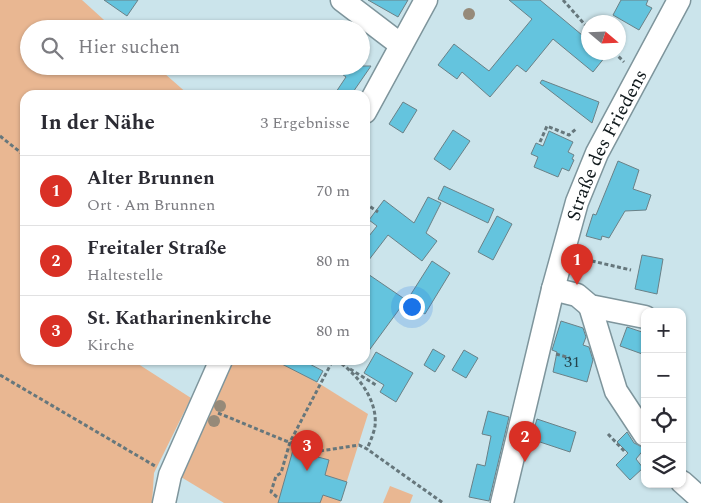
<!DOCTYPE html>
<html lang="de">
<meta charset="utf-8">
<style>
body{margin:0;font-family:Spectral,serif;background:#f2f2f3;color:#2b2b33}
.controls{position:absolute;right:15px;bottom:15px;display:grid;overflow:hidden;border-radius:10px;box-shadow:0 1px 4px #0004}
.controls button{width:45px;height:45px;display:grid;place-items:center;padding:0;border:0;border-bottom:1px solid #e1e1e2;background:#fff;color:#2b2b33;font:25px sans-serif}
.compass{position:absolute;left:581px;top:15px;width:45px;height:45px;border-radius:50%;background:#fff;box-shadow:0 1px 4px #0004;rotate:109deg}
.you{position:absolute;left:411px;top:306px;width:18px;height:18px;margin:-12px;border:4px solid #fff;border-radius:50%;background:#1a73e8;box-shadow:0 0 0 8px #1a73e833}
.badge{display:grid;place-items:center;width:32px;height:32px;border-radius:50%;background:#d93025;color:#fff;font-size:16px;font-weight:700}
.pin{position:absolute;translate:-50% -41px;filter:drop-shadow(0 1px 2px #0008)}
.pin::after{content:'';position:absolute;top:26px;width:18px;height:15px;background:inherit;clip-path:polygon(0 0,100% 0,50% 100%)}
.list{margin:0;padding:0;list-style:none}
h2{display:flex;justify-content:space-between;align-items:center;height:65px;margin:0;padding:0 20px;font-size:21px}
h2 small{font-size:16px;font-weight:400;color:#7c7c81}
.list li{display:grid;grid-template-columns:32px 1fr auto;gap:15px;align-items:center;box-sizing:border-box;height:70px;padding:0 20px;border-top:1px solid #e1e1e2}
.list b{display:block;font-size:19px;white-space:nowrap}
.list p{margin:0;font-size:16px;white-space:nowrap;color:#7c7c81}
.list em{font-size:16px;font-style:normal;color:#7c7c81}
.icon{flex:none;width:28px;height:28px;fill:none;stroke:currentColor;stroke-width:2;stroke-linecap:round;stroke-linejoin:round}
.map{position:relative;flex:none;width:701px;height:503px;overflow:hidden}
.search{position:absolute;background:#fff;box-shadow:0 1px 4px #0004;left:20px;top:20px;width:350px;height:55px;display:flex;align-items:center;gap:12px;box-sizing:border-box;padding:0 18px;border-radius:28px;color:#7c7c81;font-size:19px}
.panel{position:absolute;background:#fff;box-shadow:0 1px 4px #0004;left:20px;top:90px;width:350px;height:275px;border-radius:15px}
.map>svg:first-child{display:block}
.green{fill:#e9b792}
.building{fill:#64c4de;stroke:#6a8187}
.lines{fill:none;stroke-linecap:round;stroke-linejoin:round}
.minor-casing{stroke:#7e959c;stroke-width:25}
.path{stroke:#66777c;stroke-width:3;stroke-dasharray:4 2.5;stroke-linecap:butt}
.minor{stroke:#fff;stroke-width:22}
.tree{fill:#968a79}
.labels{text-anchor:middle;stroke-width:4.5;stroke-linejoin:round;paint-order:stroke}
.number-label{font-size:16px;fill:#25444c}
.street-label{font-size:19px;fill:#10191c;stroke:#d8f1f8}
</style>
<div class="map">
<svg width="701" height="503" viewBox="0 0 701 503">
<rect width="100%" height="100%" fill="#cbe4eb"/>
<!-- green -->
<g class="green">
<polygon points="0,0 82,0 114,29 29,29 29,66 156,66 189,95 25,95 25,360 132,360 191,398 154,473 152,503 0,503"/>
<polygon points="228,360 275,360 320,384 368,414 340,503 224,503 181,477"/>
<polygon points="390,486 413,495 410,503 383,503"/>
</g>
<!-- building -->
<g class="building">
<polygon points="104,0 138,0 127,16"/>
<polygon points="368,0 408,0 398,17"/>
<polygon points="509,0 540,0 588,40 588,52 609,52 593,72 553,39 526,72 517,65 490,97 462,72 457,79 438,65 454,44 489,71 532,19"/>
<polygon points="621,0 648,0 646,5 652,8 639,30 613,15"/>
<polygon points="331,66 371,66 351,95 334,95 346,77"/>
<polygon points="542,80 599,102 592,123 540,83"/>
<polygon points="403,102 417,110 403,133 389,124"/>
<polygon points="453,130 470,141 450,170 434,159"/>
<polygon points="549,131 573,142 568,152 574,155 572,159 574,160 569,171 562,168 558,177 534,167 538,157 531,154 536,143 543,146"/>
<polygon points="618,161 639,170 633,189 651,195 646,210 625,211 609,238 602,236 601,240 586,236 593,214 596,215"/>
<polygon points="444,186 494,209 488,223 438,199"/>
<polygon points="428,197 441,203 426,233 437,241 422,261 388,235 365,265 365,241 377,226 369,220 384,200 414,223"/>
<polygon points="497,216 512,224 493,260 478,252"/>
<polygon points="642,255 663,259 657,294 635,289"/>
<polygon points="432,261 450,273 425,314 406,302"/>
<polygon points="365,272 406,300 365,356"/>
<polygon points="561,321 583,328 586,337 583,345 589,347 593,360 587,382 553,372 557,352 552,350"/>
<polygon points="627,327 645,333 645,355 620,346"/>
<polygon points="433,349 445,356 435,372 424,365"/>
<polygon points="464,350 478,358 466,378 452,370"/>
<polygon points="376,352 413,373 396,402 380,392 384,385 364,373"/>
<polygon points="274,360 302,360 323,371 317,382"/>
<polygon points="488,411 509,417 489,501 469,497 477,464 485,466 491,436 482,434"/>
<polygon points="537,419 576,432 570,452 531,439"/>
<polygon points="627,432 634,443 645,448 636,459 643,468 630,480 616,465 628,453 617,442"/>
<polygon points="305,441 322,446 318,457 329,460 325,475 347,482 341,501 323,495 320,503 278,503 293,450 302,453"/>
</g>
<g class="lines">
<!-- minor casing -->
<g class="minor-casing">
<g id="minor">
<polyline points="342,0 401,45"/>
<polyline points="365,112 426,0"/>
<polyline points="553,289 577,295 590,306 645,317"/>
<polyline points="590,306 616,391 645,435"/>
<polyline points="682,482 701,499"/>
<polyline points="164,503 170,475 221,360"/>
<path id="s1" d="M502,503l51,-214 24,-87 20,-49 82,-153"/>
</g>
</g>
<!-- path -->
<g class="path">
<polyline points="563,0 588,28"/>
<polyline points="614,52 624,62"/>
<polyline points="0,136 25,156"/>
<polyline points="540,142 547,126 569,135 576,129"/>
<polyline points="365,203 378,212"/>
<polyline points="579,258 631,270"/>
<polyline points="556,354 570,358"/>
<polyline points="312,360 317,363 323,360"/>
<path d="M336,360c21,13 42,40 39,66 -1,7 -5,16 -8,23"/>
<polyline points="350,369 376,385"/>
<polyline points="0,375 155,466"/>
<polyline points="218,413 286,441 304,446"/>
<polyline points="608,434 626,453"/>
<polyline points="320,451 359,445 367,449 443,503"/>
<polyline points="277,497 271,492 276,476 281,473 290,442 333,360"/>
</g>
<!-- minor -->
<use href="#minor" class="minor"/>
</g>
<!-- trees -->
<g class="tree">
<circle cx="469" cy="14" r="6"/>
<circle cx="220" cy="406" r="6"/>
<circle cx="214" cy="421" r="6"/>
</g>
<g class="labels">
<!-- number labels -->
<g class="number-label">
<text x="572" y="367">31</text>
</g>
<!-- street labels -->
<g class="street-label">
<text dy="7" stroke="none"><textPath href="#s1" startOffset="374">Straße des Friedens</textPath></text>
</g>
</g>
</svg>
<div class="controls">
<button>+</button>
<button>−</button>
<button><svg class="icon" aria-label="locate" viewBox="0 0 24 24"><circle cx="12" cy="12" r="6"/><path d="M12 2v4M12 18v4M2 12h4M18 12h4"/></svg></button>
<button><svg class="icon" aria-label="layers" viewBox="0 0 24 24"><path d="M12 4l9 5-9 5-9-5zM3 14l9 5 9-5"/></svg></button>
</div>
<svg class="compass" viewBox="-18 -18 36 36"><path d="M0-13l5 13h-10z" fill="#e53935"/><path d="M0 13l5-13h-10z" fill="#7c7c81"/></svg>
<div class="you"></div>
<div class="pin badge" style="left:577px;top:285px">1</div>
<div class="pin badge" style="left:525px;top:462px">2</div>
<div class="pin badge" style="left:307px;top:471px">3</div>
<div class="search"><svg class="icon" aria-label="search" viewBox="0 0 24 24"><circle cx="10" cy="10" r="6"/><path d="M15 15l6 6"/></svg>Hier suchen</div>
<section class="panel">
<h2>In der Nähe<small>3 Ergebnisse</small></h2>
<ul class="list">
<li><span class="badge">1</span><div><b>Alter Brunnen</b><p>Ort · Am Brunnen</p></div><em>70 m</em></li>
<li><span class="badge">2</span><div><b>Freitaler Straße</b><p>Haltestelle</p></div><em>80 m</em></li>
<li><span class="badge">3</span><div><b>St. Katharinenkirche</b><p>Kirche</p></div><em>80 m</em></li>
</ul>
</section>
</div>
